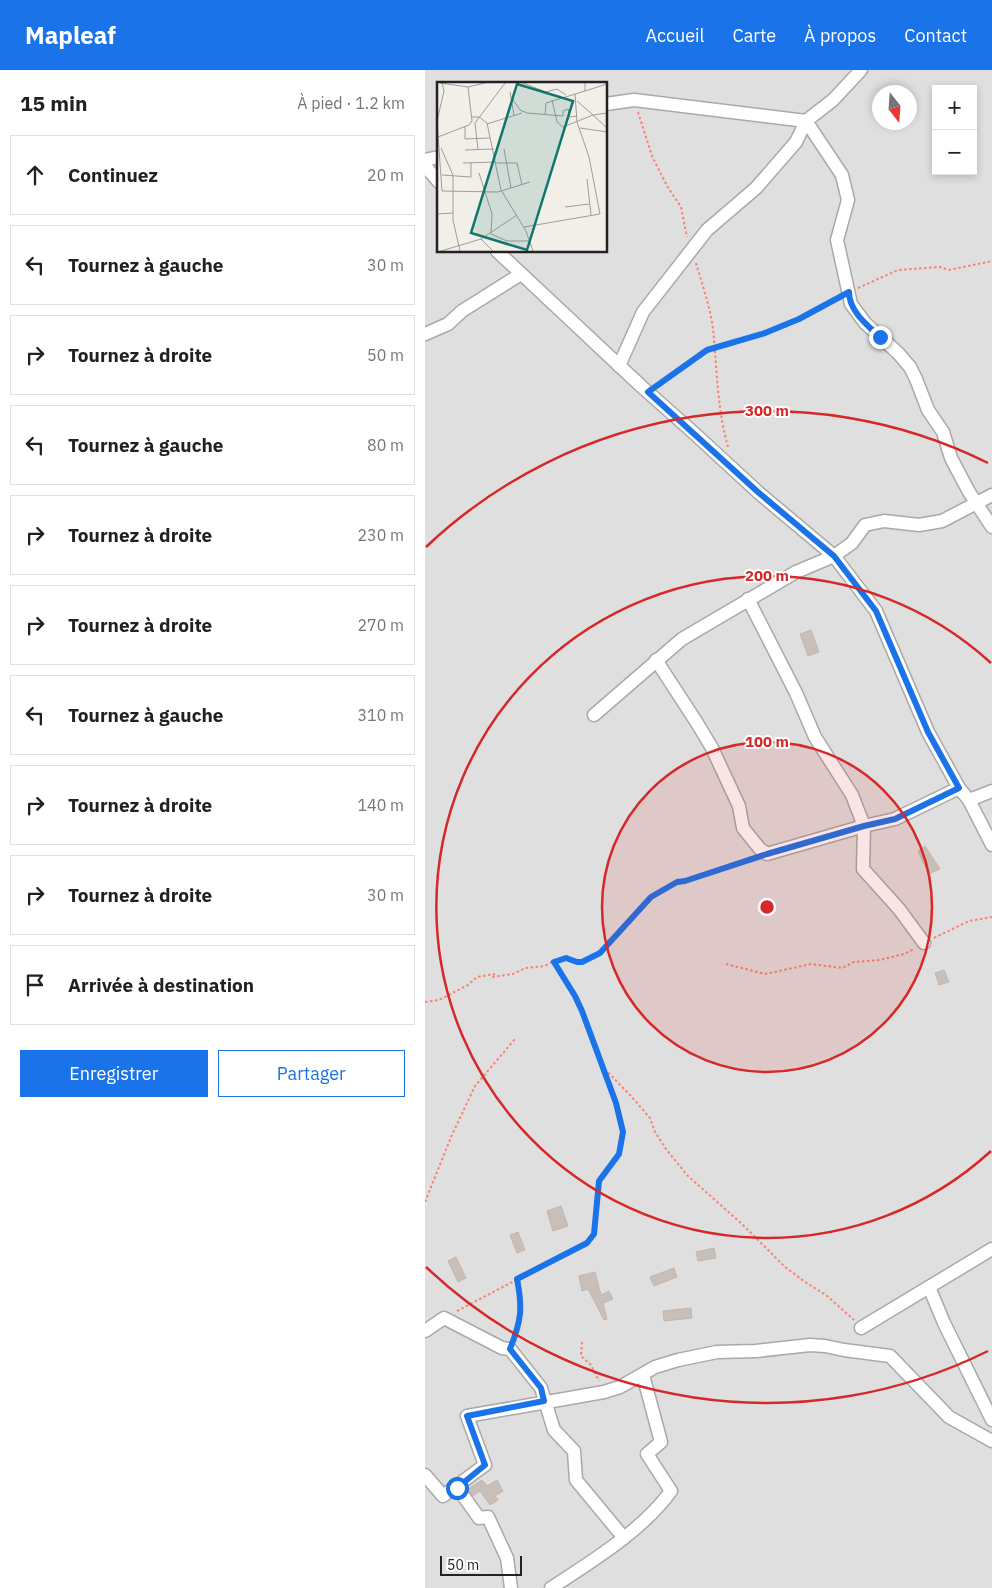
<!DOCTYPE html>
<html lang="fr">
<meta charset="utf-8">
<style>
body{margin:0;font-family:"IBM Plex Sans",sans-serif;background:#f2f2f2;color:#202124}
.controls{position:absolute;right:15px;top:15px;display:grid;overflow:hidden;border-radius:0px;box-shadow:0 2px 8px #0003}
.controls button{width:45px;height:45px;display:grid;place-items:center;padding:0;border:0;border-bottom:1px solid #e0e0e0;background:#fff;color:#202124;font:25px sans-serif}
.compass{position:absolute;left:447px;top:15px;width:45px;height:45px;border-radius:50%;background:#fff;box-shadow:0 2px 8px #0003;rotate:163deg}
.scale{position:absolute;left:15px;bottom:12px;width:82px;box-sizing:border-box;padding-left:5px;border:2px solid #222;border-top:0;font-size:14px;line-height:18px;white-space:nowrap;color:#222;-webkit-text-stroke:4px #fff;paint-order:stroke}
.stop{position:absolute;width:15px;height:15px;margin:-11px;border:4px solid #1a73e8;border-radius:50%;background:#fff}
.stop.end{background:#1a73e8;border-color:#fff;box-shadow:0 1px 5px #0008}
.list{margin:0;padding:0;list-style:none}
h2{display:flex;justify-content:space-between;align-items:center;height:65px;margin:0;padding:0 20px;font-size:21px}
h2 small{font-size:16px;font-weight:400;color:#757577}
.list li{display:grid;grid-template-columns:32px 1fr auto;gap:15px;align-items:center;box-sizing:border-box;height:80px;margin:0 10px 10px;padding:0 10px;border:1px solid #e0e0e0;border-radius:0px}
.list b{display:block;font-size:19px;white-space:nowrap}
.list em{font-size:16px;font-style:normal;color:#757577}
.actions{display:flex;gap:10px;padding:15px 20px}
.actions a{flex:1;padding:11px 0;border:1px solid #1a73e8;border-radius:0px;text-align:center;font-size:18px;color:#1a73e8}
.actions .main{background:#1a73e8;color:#fff}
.icon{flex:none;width:28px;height:28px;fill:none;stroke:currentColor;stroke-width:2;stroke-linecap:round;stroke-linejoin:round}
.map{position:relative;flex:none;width:567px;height:1518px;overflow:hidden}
header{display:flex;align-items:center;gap:30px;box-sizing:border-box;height:70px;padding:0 25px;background:#1a73e8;color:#fff}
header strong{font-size:24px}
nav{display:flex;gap:28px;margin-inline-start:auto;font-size:18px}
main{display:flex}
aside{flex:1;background:#fff}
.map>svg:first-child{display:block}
.residential{fill:#e0dfdf;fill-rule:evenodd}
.building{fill:#c7bfb8;stroke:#c4b6ab}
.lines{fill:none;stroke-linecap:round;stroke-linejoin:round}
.street-casing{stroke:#a9a9a9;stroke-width:15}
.path{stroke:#fa8072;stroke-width:2;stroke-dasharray:2.5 2.5;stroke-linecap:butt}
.street{stroke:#fff;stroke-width:12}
.route{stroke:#1a73e8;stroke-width:6}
.ring{fill:none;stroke:#d62828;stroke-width:2.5}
.inset-road{fill:none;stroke:#9f9d99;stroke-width:1}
.view{fill:#0f766e;fill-opacity:0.15;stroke:#0f766e;stroke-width:2.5}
.inset-edge{fill:none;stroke:#222;stroke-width:2.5}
.centre{fill:#d62828;stroke:#fff;stroke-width:2.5}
.ring-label{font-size:15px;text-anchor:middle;font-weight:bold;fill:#d62828;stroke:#fff;stroke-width:4;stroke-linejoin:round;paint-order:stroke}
</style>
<header>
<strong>Mapleaf</strong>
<nav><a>Accueil</a><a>Carte</a><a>À propos</a><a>Contact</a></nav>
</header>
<main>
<aside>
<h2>15 min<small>À pied · 1.2 km</small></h2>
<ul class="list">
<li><svg class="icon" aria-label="ahead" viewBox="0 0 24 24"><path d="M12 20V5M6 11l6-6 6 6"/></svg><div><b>Continuez</b></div><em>20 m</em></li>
<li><svg class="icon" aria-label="left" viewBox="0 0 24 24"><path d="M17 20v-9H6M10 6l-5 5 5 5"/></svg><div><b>Tournez à gauche</b></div><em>30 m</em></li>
<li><svg class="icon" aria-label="right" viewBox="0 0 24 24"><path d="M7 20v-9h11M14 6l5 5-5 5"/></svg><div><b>Tournez à droite</b></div><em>50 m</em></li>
<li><svg class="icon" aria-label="left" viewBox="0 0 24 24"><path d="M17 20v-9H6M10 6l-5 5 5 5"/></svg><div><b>Tournez à gauche</b></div><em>80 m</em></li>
<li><svg class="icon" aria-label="right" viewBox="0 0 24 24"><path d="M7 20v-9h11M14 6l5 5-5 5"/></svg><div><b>Tournez à droite</b></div><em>230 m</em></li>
<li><svg class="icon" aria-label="right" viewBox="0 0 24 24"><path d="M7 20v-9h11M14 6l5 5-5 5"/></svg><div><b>Tournez à droite</b></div><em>270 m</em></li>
<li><svg class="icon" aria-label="left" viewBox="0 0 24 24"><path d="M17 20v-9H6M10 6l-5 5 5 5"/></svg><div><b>Tournez à gauche</b></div><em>310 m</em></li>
<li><svg class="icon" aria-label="right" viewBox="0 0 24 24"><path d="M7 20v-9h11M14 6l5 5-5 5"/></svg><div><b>Tournez à droite</b></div><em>140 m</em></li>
<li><svg class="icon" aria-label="right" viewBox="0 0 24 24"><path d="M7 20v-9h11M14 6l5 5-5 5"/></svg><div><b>Tournez à droite</b></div><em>30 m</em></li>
<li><svg class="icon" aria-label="arrive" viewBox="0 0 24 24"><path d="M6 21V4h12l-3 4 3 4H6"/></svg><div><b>Arrivée à destination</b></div></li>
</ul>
<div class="actions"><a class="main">Enregistrer</a><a>Partager</a></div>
</aside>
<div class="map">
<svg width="567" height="1518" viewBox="0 0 567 1518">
<rect width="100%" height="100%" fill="#f2efe9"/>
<!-- residential -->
<path class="residential" d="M0,0h567v1518h-567zM14,14h167v167h-167zM511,19h37v82h-37zM454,22h30v30h-30z"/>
<!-- building -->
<g class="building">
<polygon points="386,560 394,582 383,586 375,564"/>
<polygon points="500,776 515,799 504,804 493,781"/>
<polygon points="519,900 524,912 514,915 510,903"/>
<polygon points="136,1136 143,1156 128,1161 122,1141"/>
<polygon points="93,1162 100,1180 92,1183 85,1165"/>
<polygon points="289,1178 291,1188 273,1191 271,1182"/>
<polygon points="31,1187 41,1208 33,1212 23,1191"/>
<polygon points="249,1198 252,1207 229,1216 225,1207"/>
<polygon points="170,1202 176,1225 184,1221 188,1229 178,1233 182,1249 179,1250 163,1219 157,1221 154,1206"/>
<polygon points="266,1238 267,1248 239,1251 238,1241"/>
<polygon points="57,1410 62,1416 72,1410 78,1421 70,1426 73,1430 65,1435 55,1421 48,1426 43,1419"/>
</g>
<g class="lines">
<!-- street casing -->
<g class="street-casing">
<g id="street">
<polyline points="181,34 209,30 381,51 417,105 423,130 412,170 426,234 440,253 473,283 485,297 491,309 503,340 518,362 526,388 544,422 567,457"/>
<polyline points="0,90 14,87"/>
<polyline points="0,96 14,112"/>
<polyline points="72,181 216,316 270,364 334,423 409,486 451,541 503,662 534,718 544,730 567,775"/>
<polyline points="0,264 23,254 37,241 96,204"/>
<polyline points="194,296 218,242 282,160 331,118 371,72 381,51 408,30 436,0"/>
<polyline points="323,529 371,623 390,667 427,725 439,756 438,799 474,839 499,873"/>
<polyline points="231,590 272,653 287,678 314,736 318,758 335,779 342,784 439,756 470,749 534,718"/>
<polyline points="169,645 257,569 371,502 409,486 427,473 440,455 459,451 494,455 517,451 567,425"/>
<polyline points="544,730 567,721"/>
<polyline points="504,1217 519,1253 567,1350"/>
<polyline points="436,1258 567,1179"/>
<polyline points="0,1261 19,1248 77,1278 85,1279 116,1318 129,1360 149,1381 151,1410 199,1468"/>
<polyline points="0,1405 18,1426 60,1395 42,1346 179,1322 195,1317 230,1297 253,1290 292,1282 331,1281 385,1275 400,1276 419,1280 465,1286 524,1347 567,1371"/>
<polyline points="32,1417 54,1448 63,1447 82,1488 86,1518"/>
<path d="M126,1518c40,-26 92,-58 120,-97l-24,-37 14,-12 -18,-67"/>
</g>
</g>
<!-- path -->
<g class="path">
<polyline points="213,42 227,86 242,116 256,137 262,167"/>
<path d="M271,193c6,21 14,43 17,66 4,39 4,80 15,118"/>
<polyline points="433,218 473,200 515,197 524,200 567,191"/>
<polyline points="232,315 282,280 340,263 374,249 413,227"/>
<polyline points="509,868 544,851 567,847"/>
<polyline points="129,891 150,926 176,995 205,1025 225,1048 230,1062 241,1079 262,1105 318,1155 360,1197 380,1212 401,1225 429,1250"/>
<polyline points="301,894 340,904 386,894 417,898 429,892 455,890 479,884 489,879"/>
<polyline points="0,932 14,930 43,915 52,907 69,904 67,907 88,904 100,898 120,896 132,889 141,888 152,892 163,890 175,883 226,827 252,812 260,811 328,789"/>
<polyline points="0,1132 26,1067 50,1016 90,969"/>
<polyline points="32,1241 162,1173 169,1164 174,1111 194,1084 198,1062 191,1033 177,998"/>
<path d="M89,1270c8,-23 8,-38 3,-61"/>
<polyline points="157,1272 156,1286 166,1295 174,1311"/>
</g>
<!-- street -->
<use href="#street" class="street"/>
</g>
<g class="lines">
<!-- route -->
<path class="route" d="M32,1418l28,-23 -18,-49 77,-15 -3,-13 -31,-39c11,-28 13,-40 7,-70l70,-36 7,-9 5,-53 20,-27 4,-22 -7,-29 -34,-92 -7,-15 -21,-34 12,-4 11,4h5l18,-9 51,-56 26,-15 8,-1 82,-27 97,-28 31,-7 64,-31 -31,-56 -52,-121 -42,-55 -75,-63 -111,-101 59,-42 58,-17 34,-14 50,-27c0,19 18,33 31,45"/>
</g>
<!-- distance rings -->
<circle cx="342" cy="837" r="165" fill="#d62828" fill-opacity=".12"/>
<g class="ring">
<circle cx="342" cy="837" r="165"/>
<path d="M566 1081A331 331 0 1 1 566 593"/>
<path d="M563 1281A496 496 0 0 1 1 1197M1 477A496 496 0 0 1 563 393"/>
</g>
<!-- overview -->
<g transform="translate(12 12)">
<rect width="170" height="170" fill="#f2efe9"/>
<path class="inset-road" d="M3,1l28,4 17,-4M5,1l2,8 -7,30 5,70 56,1 32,-10M86,1l23,9 11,-3 9,6M148,9l22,-7M73,10l4,23M74,15l9,13 7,3 36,3v-5l5,-2 2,8 7,-1M115,18l5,22 6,5 30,-12 14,13M140,19l16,14 14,-2M108,33l1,-12 39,-12v-8M35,35h7l8,6 14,67 25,41 7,20M50,42l35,-11M28,44v13l25,-1M143,46l27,4M1,55l31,-12 3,-4 -4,-34M4,66l12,27v45l7,31M67,67l7,39M28,68l29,-1M41,68l-3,-27 30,-40M26,81l33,-1M59,81h21l5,22M42,91l13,41 -1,20 16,7h23M5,93l29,2v-14M150,97l4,36M128,125l24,-3M0,132l16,-1M87,145l76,-13 -11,-57 -12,-35 -2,-28M44,157l12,12M4,169l40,-12 36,-24"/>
<path class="view" d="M80,2l56,17 -46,149 -56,-17z"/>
<rect width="170" height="170" class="inset-edge"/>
</g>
<circle cx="342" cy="837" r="8" class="centre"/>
<g class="ring-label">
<text x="342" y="346">300 m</text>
<text x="342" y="511">200 m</text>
<text x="342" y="677">100 m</text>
</g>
</svg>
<div class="controls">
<button>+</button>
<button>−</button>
</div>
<svg class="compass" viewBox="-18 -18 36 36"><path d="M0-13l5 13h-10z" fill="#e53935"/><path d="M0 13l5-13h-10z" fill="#757577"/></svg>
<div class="scale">50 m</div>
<div class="stop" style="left:32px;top:1418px"></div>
<div class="stop end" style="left:455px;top:267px"></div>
</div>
</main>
